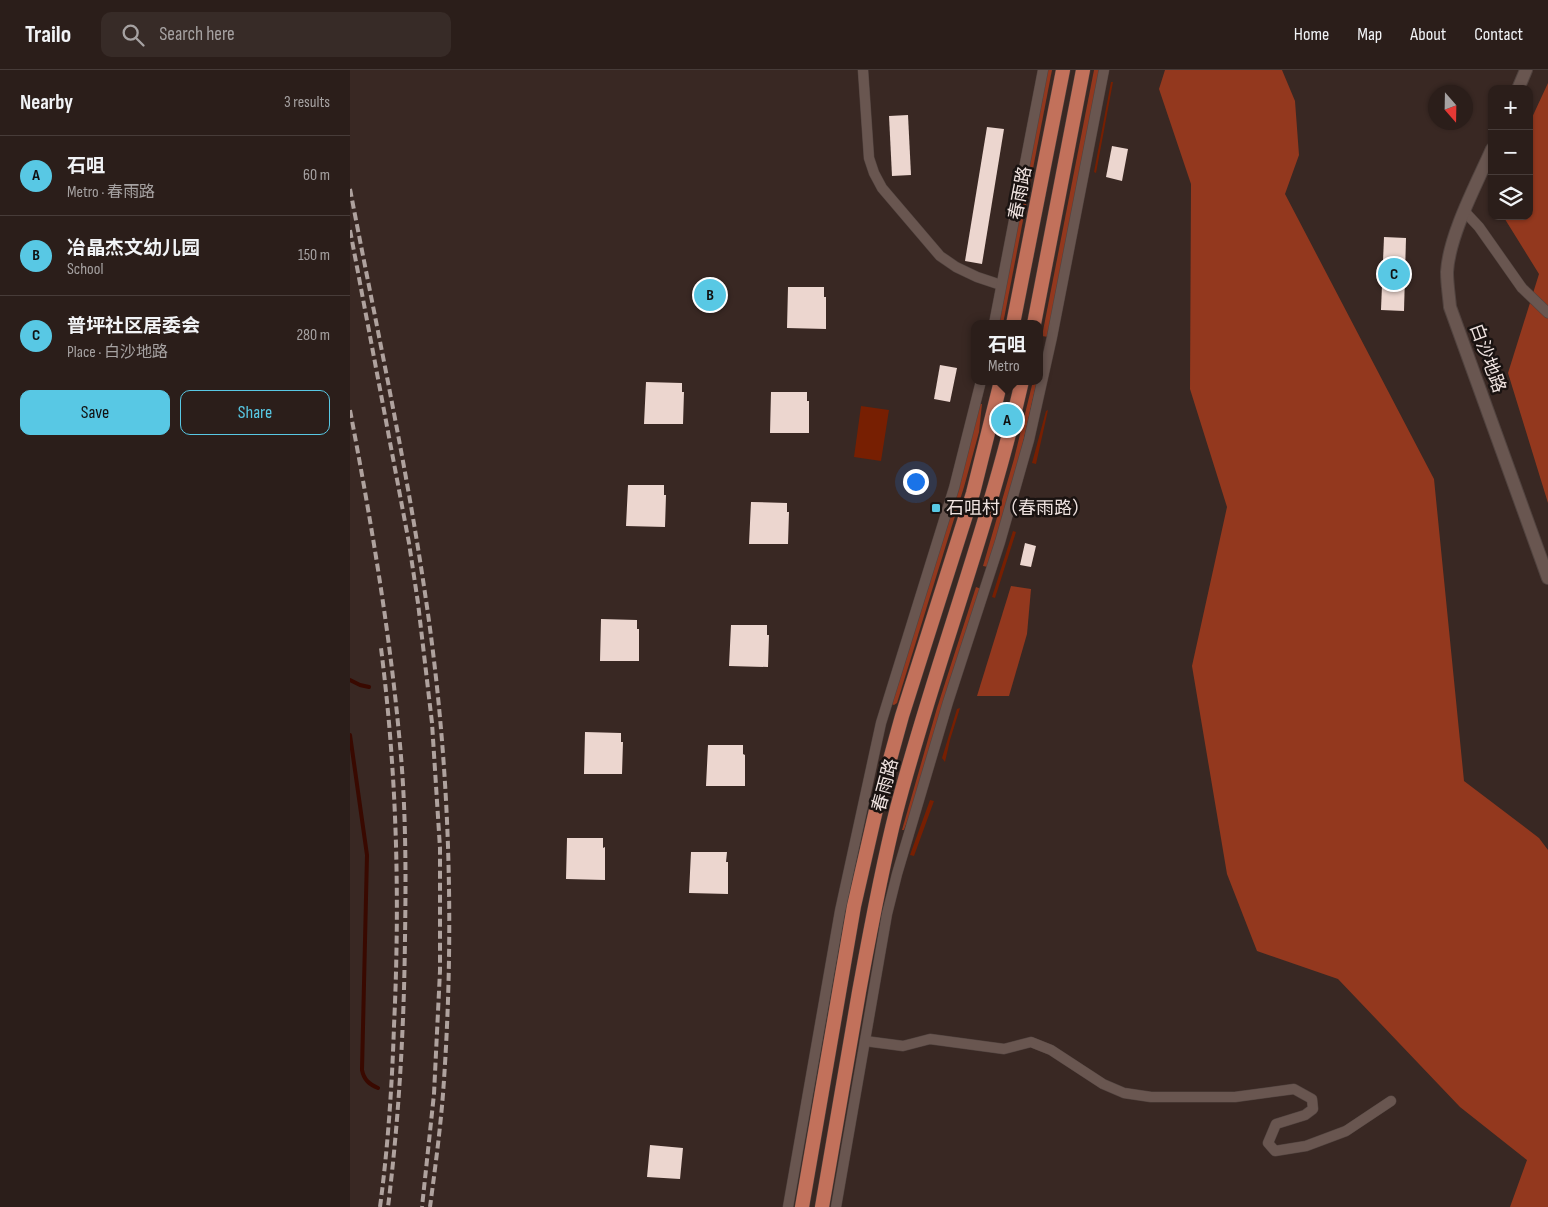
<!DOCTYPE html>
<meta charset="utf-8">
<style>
body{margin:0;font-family:"Sofia Sans Condensed","Noto Sans SC",sans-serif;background:#372b27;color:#f1f3f6}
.controls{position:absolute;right:15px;top:15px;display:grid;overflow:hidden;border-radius:10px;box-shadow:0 1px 4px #0004}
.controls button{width:45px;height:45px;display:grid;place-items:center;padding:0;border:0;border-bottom:1px solid #473c39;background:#2b1e1a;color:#f1f3f6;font:25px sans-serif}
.compass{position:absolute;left:1078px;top:15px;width:45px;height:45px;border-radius:50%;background:#2b1e1a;box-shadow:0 1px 4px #0004;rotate:160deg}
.you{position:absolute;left:565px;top:411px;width:18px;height:18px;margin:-12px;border:4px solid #fff;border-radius:50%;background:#1a73e8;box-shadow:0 0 0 8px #1a73e833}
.badge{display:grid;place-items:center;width:32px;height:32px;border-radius:50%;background:#58c8e4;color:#111;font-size:16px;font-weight:700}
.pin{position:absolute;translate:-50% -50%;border:2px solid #fff;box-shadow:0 1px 5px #0006}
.popup{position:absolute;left:621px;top:250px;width:72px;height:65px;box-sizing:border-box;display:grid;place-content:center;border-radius:10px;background:#2b1e1a;filter:drop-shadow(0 1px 4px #0005);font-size:16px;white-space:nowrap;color:#a6a2a2}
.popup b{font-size:19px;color:#f1f3f6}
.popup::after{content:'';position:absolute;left:50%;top:100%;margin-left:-10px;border:10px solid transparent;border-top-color:#2b1e1a}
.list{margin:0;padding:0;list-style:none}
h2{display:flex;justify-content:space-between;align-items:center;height:65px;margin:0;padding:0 20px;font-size:21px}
h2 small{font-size:16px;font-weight:400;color:#a6a2a2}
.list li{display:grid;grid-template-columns:32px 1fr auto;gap:15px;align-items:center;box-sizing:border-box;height:80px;padding:0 20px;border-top:1px solid #473c39}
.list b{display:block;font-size:19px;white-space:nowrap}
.list p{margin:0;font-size:16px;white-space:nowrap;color:#a6a2a2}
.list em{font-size:16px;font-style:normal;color:#a6a2a2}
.actions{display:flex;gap:10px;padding:15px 20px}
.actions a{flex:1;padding:11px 0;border:1px solid #58c8e4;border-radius:10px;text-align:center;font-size:18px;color:#58c8e4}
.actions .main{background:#58c8e4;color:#111}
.icon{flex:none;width:28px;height:28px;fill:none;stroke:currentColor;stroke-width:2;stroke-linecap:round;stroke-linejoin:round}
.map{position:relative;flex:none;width:1198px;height:1137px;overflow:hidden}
header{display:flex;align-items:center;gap:30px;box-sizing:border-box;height:70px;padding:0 25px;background:#2b1e1a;border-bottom:1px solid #473c39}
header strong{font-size:24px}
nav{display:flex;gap:28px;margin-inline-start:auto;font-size:18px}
.search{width:350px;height:45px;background:#372b27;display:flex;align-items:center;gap:12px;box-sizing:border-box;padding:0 18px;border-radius:10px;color:#a6a2a2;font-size:19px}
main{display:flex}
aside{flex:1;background:#2b1e1a}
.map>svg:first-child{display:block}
.green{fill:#771f02}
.forest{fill:#93381e}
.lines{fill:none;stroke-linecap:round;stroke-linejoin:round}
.stream{stroke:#390900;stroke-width:4}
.building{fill:#ecd6cf}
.minor-casing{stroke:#51433f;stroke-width:11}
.tertiary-casing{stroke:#51433f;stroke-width:14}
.primary-casing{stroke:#51433f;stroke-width:15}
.minor{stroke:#695650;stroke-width:10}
.tertiary{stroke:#695650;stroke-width:12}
.primary{stroke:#c2715b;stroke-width:14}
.rail{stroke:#afa29e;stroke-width:4;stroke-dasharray:8 4;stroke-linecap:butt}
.poi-dot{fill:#58c8e4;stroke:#1a1311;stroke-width:2}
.labels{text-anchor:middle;stroke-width:5;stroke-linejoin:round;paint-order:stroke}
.street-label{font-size:18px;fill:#efe3e0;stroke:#1a1311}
.poi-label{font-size:18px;fill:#efe3e0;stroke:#1a1311;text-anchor:start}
</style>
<header>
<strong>Trailo</strong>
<div class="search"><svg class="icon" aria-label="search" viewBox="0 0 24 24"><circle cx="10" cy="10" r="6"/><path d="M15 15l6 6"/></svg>Search here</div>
<nav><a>Home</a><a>Map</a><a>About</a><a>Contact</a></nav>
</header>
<main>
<aside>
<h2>Nearby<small>3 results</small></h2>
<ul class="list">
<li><span class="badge">A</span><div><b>石咀</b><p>Metro · 春雨路</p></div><em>60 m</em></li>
<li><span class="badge">B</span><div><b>冶晶杰文幼儿园</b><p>School</p></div><em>150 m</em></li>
<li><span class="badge">C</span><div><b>普坪社区居委会</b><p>Place · 白沙地路</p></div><em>280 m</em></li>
</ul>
<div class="actions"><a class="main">Save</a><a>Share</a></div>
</aside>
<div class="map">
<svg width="1198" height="1137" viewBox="0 0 1198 1137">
<rect width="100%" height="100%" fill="#392823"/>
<!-- green -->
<g class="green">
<polygon points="761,12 763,12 746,103 744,102"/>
<polygon points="511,336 539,340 531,391 504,387"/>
<polygon points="698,340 686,394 682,393 696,341"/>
<polygon points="663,461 666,462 645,528 642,527"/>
<polygon points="610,638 600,670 595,692 592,688 607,639"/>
<polygon points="580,730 584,731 564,786 560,785"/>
</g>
<!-- forest -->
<g class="forest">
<polygon points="696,0 702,0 653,254 647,254"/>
<polygon points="744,0 751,0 698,267 692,266"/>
<polygon points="815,0 932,0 945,31 949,85 935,124 1084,409 1114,711 1189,768 1198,780 1198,1137 1160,1137 1177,1090 1110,1037 988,909 907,881 877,804 842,596 877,437 840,319 841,114 809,19"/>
<polygon points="1198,13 1198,433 1158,303 1189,204 1153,146 1179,146 1179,54"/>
<polygon points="683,311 687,311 669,390 638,497 633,496 664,389"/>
<polygon points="630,334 632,334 629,362 614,417 547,633 544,635 541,634"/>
<polygon points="661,516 681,519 677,564 659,626 627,626"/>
<polygon points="626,517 631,519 563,736 554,760 552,760 587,638"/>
</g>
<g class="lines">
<!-- stream -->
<g class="stream">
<polyline points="0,610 10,615 19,617"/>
<path d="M0,665l17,120 -5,215c2,10 7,14 16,18"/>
</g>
</g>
<!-- building -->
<g class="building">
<polygon points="558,45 561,105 542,106 539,46"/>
<polygon points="637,57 654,59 632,194 615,191"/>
<polygon points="762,76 778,79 772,111 756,107"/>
<polygon points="1034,167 1056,168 1054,241 1031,240"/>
<polygon points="438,217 474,217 474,227 476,227 476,259 437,258"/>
<polygon points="590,295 607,298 600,332 584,329"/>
<polygon points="296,312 332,313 332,322 334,322 333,354 294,354"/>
<polygon points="421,322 457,322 457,331 459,331 459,363 420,363"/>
<polygon points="278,415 314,415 314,425 316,425 315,457 276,456"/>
<polygon points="401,432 437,433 437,442 439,442 438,474 399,474"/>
<polygon points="675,473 686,476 681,497 670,495"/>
<polygon points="251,549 287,550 287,559 289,559 289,591 250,591"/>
<polygon points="381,555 417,555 417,565 419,565 418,597 379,596"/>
<polygon points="235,662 271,663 271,672 273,672 272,704 234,704"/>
<polygon points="358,675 393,675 393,684 395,685 395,716 356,716"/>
<polygon points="217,768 253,768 253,778 255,777 255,810 216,809"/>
<polygon points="341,782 377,782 376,792 378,792 378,824 339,823"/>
<polygon points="300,1075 333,1078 330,1109 297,1107"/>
</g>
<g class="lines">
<!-- minor casing -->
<g class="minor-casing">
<g id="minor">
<polyline points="513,0 519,88 524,103 532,118 590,186 606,197 627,207 651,215"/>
<polyline points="1115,142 1129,157 1172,218 1198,243"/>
<polyline points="644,254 693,0"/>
<polyline points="515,971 553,976 580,969 654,979 681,972 701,980 753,1014 774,1023 801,1027 885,1027 944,1019 962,1029 963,1039 955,1045 926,1054 918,1073 925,1081 956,1076 996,1061 1041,1031"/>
<polyline points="438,1137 490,841 531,653 604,418 631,311"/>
<polyline points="486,1137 537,844 547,804 598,632 650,472 679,370 702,267 754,0"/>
</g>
</g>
<!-- tertiary casing -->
<g class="tertiary-casing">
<g id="tertiary">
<polyline points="1168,19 1176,0"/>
<path d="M1142,79c-15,34 -43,86 -45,123 0,12 2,23 3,35l98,271"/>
</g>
</g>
<!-- primary casing -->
<g class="primary-casing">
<g id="primary">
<polyline points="663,254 713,0"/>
<polyline points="684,254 733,0"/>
<polyline points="452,1137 504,836 526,740 552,646 623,423 651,311"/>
<path d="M472,1137c12,-72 25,-143 37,-215 11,-60 22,-121 37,-180 38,-145 93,-285 126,-431"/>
</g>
</g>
<!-- minor -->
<use href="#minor" class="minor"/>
<!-- tertiary -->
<use href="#tertiary" class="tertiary"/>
<!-- primary -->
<use href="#primary" class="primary"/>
<!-- rail -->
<g class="rail">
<path d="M0,119c26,136 56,273 76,411 24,163 29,330 17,494 -3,38 -8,75 -13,113"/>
<polyline points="0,160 59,473 68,533 82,653 90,778 90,901 84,1024 72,1137"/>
<path d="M0,340c21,111 40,222 50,335 6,64 6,129 5,193 -1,90 -6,180 -17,269"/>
<path d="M30,1137c8,-60 12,-121 14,-181 6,-127 3,-251 -13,-378"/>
</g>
</g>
<!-- markers -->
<rect class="poi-dot" x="581" y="433" width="10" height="10" rx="2.5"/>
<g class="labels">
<!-- street labels -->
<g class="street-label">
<text transform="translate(670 123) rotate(-79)" y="6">春雨路</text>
<text transform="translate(1138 288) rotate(70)" y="6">白沙地路</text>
<text transform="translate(535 715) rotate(-75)" y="6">春雨路</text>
</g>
<!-- poi labels -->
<g class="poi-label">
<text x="596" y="444">石咀村（春雨路）</text>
</g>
</g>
</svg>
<div class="controls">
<button>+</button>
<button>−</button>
<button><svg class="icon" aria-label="layers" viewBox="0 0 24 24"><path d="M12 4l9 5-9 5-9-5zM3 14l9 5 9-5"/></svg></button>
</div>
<svg class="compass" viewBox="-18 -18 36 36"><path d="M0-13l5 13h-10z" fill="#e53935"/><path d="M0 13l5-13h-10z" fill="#a6a2a2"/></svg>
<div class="you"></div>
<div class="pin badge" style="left:657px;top:350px">A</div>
<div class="popup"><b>石咀</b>Metro</div>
<div class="pin badge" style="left:360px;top:225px">B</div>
<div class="pin badge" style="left:1044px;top:204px">C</div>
</div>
</main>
